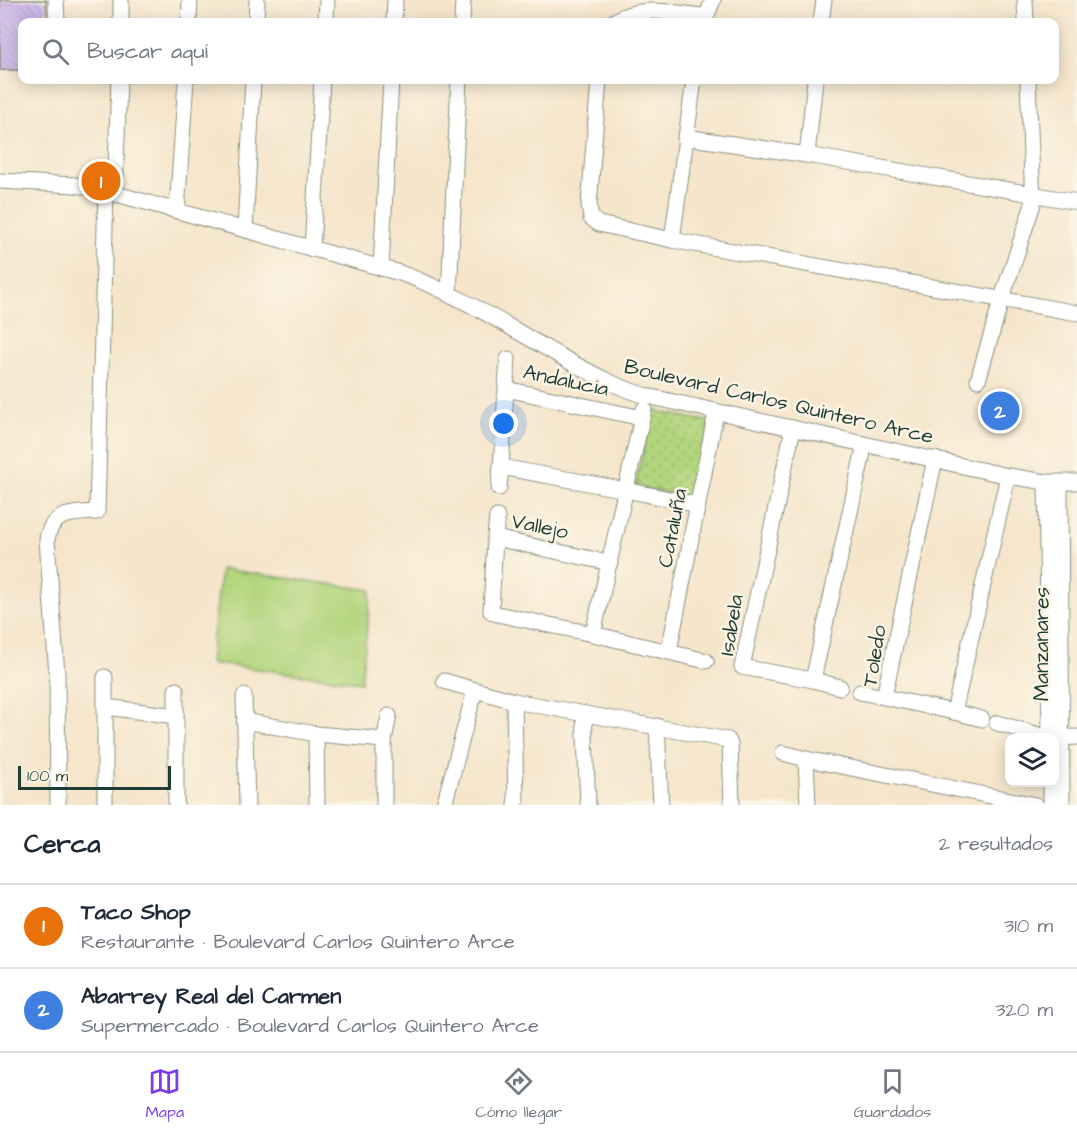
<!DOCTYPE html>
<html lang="es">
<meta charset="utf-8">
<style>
body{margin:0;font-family:"Architects Daughter",sans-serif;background:#f6f6f7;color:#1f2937}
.controls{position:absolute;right:18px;bottom:18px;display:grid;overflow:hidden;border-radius:12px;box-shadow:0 3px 15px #0003}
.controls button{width:54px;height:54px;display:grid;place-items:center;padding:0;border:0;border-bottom:2px solid #e0e1e3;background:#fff;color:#1f2937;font:30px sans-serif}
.scale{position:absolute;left:18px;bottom:15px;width:153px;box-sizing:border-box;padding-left:6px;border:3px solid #1f3d34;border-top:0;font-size:16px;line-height:21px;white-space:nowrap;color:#1f3d34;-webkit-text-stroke:4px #fcf5e5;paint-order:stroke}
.you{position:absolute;left:504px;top:424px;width:21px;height:21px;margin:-15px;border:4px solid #fff;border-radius:50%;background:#1a73e8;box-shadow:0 0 0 9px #1a73e833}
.badge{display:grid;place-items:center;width:39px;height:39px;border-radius:50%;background:#7c3aed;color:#fff;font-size:20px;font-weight:700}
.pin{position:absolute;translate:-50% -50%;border:3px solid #fff;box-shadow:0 2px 6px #0006}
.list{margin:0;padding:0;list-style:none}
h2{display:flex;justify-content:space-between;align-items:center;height:78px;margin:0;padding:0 24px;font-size:26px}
h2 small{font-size:20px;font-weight:400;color:#747a83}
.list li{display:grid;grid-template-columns:39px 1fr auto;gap:18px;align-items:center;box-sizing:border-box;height:84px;padding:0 24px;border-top:2px solid #e0e1e3}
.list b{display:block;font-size:22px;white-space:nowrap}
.list p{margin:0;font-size:20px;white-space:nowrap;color:#747a83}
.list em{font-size:20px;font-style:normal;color:#747a83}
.icon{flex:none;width:33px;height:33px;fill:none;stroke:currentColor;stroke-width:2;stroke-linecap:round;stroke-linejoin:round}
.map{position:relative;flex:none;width:1077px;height:805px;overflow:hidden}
.search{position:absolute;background:#fff;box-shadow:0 3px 15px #0003;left:18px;right:18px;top:18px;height:66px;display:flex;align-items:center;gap:15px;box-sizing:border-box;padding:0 21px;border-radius:12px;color:#747a83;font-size:22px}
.sheet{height:246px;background:#fff}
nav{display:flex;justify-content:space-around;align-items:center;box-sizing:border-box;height:84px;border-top:2px solid #e0e1e3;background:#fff;font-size:16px;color:#747a83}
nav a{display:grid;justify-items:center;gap:3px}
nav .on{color:#7c3aed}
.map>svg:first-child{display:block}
.grass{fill:url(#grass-dots);stroke:#688958;stroke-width:1.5}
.garden{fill:#b2d57d;stroke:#688958;stroke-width:1.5}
.building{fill:url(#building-back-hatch)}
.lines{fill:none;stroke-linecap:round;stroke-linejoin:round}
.minor-casing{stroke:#8a9180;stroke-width:17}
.minor{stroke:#fff;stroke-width:15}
.labels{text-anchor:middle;stroke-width:5;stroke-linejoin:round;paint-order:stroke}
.street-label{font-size:21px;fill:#1f3d34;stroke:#fcf5e5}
</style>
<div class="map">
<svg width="1077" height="805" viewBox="0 0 1077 805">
<defs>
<pattern id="grass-dots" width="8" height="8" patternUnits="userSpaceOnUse" patternTransform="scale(1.5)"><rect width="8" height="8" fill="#b2d57d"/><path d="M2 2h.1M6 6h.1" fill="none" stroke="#90ae67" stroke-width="1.8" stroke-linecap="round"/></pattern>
<pattern id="building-back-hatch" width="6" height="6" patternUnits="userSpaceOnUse" patternTransform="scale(1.5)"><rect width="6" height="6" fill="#c3abec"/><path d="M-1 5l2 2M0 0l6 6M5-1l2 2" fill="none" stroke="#9e8cc0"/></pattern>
</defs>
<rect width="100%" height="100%" fill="#fcf5e5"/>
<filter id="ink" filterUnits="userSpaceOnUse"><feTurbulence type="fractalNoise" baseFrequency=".0167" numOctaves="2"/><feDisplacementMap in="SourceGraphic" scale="12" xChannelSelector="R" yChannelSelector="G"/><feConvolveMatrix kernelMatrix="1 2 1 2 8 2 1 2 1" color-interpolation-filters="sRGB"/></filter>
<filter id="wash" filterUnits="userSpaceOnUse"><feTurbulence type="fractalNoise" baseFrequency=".008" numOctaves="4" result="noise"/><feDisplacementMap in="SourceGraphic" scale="24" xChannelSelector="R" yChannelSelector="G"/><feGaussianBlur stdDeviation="1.35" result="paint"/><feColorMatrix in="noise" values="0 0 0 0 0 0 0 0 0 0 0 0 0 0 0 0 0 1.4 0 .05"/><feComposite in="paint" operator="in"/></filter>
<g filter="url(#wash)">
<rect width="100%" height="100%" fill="#f5e5cb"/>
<!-- grass -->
<polygon class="grass" points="652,410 711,422 696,500 635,486"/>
<!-- garden -->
<polygon class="garden" points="221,569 371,590 361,682 210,663"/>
<g id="blocks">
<!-- building -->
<polygon class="building" points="0,0 46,0 47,22 22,22 22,70 0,70"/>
</g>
</g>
<g filter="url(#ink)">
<use href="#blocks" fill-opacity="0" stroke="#8a9180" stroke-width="1.5"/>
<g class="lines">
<!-- minor casing -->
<g class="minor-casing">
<g id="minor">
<polyline points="56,0 57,22"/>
<polyline points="1025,0 1026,22"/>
<polyline points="121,22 121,0"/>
<polyline points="189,22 190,0"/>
<polyline points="256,22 257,0"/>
<polyline points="326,22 327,0"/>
<polyline points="394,22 395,0"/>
<polyline points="462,22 463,0"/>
<path d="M613,22c25,-19 63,-8 92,-6"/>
<polyline points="704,22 713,0"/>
<polyline points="821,22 824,0"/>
<polyline points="599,80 589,205 591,218 599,224 672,240 1077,313"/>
<polyline points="685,137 807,155 1077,202"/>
<polyline points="807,155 815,80"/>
<path d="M0,181l75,4 20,3 305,85c56,19 115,58 167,87 26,14 51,28 80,36l361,80 38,6h31"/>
<polyline points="115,194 119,80"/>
<polyline points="177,211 186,80"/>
<polyline points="245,229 253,80"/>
<polyline points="672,240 694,80"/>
<polyline points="312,249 322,80"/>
<polyline points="381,268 391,80"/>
<polyline points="449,295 459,80"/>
<polyline points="978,380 1002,298 1033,204 1028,80"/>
<polyline points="506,389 508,359"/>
<polyline points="642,418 506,389 501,467 626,490 698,505"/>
<polyline points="793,428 742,667 813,680 865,444"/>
<polyline points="935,459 884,697 954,712 1008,476"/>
<polyline points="1046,482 1050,738"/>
<polyline points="1060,483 1062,805"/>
<polyline points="499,488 501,467"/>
<polyline points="495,538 497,517"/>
<polyline points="610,563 495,538 491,611 497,614 593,634 706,661"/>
<polyline points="593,634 644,409"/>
<polyline points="669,651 716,412"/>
<polyline points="813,680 840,687"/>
<polyline points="444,681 475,690"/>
<polyline points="860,692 884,697"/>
<polyline points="244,696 247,805"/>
<polyline points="514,701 516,805"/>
<polyline points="105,707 176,716"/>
<polyline points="954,712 982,719"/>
<polyline points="584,714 588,805"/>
<polyline points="245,721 316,734 384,740"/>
<polyline points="997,723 1049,738"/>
<polyline points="657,726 661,805"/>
<polyline points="316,734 317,805"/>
<polyline points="1054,738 1077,737"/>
<polyline points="783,753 806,759"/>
<polyline points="1051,782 1051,805"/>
<path d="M58,805l-1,-131 -10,-134c4,-29 26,-26 50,-28l9,-321"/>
<polyline points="105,805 105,677"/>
<polyline points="176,805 176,690"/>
<polyline points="384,805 384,740 389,716"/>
<polyline points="444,805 475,690 514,701 728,740 730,744 732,805"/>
<polyline points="808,805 806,759 1036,805"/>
</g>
</g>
<!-- minor -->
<use href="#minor" class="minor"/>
</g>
</g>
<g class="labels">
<!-- street labels -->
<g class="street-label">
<text transform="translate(566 380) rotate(12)" y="7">Andalucia</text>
<text transform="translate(779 401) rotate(13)" y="7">Boulevard Carlos Quintero Arce</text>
<text transform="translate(540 526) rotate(12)" y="7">Vallejo</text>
<text transform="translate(672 528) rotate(-79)" y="7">Cataluña</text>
<text transform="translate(731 625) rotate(-81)" y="7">Isabela</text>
<text transform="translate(1041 644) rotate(-90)" y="7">Manzanares</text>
<text transform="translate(874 656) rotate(-81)" y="7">Toledo</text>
</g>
</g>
</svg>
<div class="controls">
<button><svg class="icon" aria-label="layers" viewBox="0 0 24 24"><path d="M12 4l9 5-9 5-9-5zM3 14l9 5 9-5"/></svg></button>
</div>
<div class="scale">100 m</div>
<div class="you"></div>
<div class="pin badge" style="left:101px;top:181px;background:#e8710a">1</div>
<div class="pin badge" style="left:1000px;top:411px;background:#3f7fe0">2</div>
<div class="search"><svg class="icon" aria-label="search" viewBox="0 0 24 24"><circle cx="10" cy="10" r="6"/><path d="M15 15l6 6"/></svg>Buscar aquí</div>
</div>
<section class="sheet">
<h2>Cerca<small>2 resultados</small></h2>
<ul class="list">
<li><span class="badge" style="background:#e8710a">1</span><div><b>Taco Shop</b><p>Restaurante · Boulevard Carlos Quintero Arce</p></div><em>310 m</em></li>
<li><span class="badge" style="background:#3f7fe0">2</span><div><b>Abarrey Real del Carmen</b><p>Supermercado · Boulevard Carlos Quintero Arce</p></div><em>320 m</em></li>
</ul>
</section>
<nav>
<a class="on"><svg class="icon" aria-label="map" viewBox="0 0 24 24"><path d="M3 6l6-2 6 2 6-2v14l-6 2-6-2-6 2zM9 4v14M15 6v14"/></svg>Mapa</a>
<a><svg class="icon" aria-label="directions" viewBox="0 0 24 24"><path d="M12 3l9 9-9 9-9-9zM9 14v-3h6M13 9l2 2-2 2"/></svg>Cómo llegar</a>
<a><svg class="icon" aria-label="saved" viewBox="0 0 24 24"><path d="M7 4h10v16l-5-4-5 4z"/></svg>Guardados</a>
</nav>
